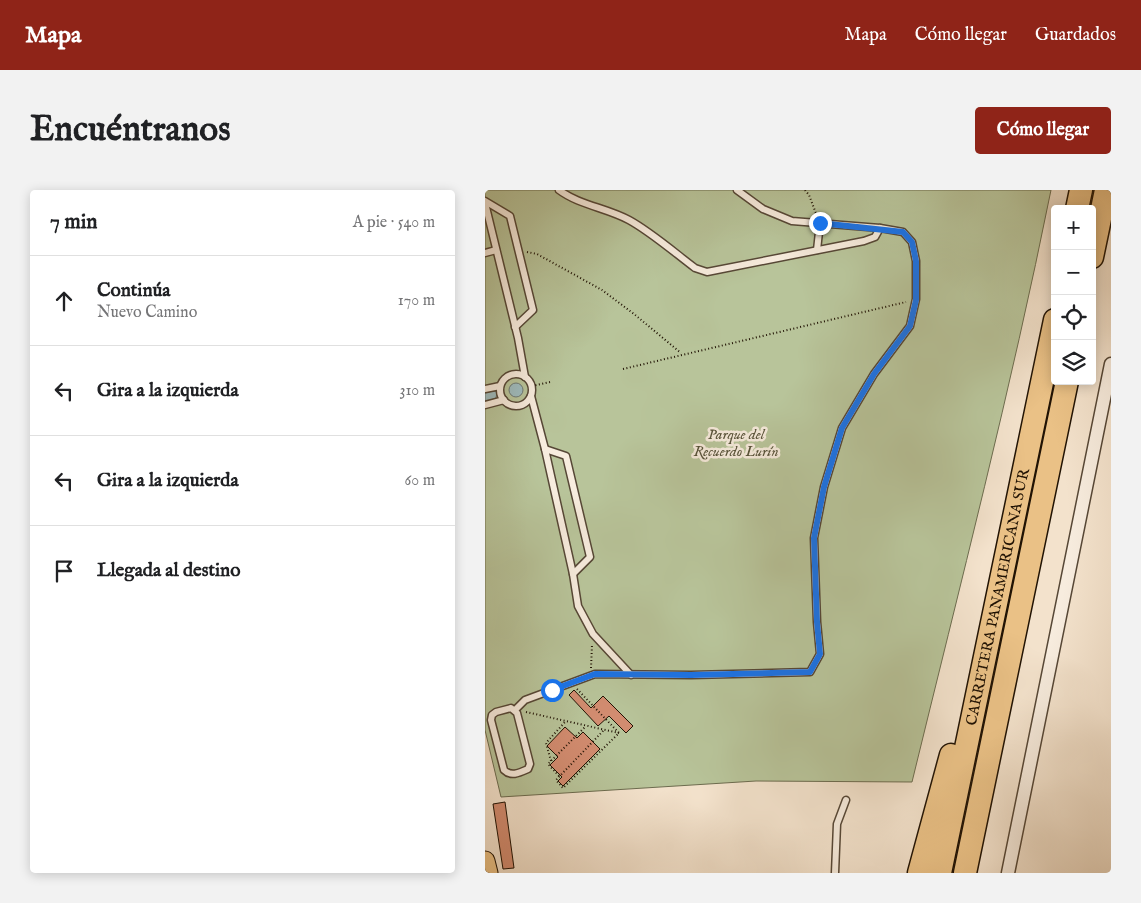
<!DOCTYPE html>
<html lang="es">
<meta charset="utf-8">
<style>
body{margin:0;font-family:"IM FELL English",serif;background:#f2f2f2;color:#202124}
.controls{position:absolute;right:15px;top:15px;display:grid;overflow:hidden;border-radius:5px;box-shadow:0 2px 12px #0003}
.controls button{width:45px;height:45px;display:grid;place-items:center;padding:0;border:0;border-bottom:1px solid #e0e0e0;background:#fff;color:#202124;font:25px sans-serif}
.stop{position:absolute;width:15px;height:15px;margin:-11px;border:4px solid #1a73e8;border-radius:50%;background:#fff}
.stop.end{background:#1a73e8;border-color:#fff;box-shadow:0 1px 5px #0008}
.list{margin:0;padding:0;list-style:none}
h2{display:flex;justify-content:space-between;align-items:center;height:65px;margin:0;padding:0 20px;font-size:21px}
h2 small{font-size:16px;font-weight:400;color:#757577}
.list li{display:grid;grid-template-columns:32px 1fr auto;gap:15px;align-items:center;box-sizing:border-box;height:90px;padding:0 20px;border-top:1px solid #e0e0e0}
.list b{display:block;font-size:19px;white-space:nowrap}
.list p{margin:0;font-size:16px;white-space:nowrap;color:#757577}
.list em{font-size:16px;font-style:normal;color:#757577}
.icon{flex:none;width:28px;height:28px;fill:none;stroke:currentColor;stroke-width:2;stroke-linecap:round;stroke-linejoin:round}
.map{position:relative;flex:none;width:626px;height:683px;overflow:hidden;border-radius:5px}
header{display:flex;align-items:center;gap:30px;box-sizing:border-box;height:70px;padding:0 25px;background:#8f2418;color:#fff}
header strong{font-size:24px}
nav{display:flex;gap:28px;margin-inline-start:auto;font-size:18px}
.intro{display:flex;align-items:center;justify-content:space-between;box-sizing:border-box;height:120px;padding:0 30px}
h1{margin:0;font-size:35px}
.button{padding:12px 22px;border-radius:5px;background:#8f2418;color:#fff;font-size:18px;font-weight:700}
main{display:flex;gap:30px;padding:0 30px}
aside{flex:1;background:#fff;border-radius:5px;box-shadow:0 2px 12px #0003}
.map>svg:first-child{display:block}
.green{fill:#b8c49a;stroke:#6c6c4f}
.water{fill:#9ebcbf;stroke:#6c7874}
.building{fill:#d28c70;stroke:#211304}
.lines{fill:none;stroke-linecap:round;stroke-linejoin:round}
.lane-casing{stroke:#564736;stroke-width:9}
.street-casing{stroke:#564736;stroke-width:15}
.primary-casing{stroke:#211304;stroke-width:21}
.highway-casing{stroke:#211304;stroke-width:25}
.path{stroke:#211304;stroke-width:2;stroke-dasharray:1 2.5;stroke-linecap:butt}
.lane{stroke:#f7ecde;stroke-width:6}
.street{stroke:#f7ecde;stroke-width:12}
.primary{stroke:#eac186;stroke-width:19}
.highway{stroke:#eac186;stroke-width:22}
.route{stroke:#1a73e8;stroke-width:6}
.labels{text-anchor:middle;stroke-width:5;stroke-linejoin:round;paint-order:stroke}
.park-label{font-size:15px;font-style:italic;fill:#565138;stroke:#f7ecde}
.street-label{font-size:15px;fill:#211304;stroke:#f7ecde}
</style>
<header>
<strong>Mapa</strong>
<nav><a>Mapa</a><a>Cómo llegar</a><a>Guardados</a></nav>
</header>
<div class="intro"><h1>Encuéntranos</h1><a class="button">Cómo llegar</a></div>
<main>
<aside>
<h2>7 min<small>A pie · 540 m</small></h2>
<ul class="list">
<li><svg class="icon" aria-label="ahead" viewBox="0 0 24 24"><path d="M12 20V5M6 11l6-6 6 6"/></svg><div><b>Continúa</b><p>Nuevo Camino</p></div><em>170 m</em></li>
<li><svg class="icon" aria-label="left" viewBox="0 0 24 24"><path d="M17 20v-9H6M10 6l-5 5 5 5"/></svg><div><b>Gira a la izquierda</b></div><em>310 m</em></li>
<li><svg class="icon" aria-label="left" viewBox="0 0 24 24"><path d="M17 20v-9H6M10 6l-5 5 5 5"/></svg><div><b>Gira a la izquierda</b></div><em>60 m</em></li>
<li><svg class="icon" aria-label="arrive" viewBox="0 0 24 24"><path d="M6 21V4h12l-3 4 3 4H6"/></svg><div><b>Llegada al destino</b></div></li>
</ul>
</aside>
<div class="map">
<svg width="626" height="683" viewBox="0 0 626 683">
<rect width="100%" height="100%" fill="#f3e2cc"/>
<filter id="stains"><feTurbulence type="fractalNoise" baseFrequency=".004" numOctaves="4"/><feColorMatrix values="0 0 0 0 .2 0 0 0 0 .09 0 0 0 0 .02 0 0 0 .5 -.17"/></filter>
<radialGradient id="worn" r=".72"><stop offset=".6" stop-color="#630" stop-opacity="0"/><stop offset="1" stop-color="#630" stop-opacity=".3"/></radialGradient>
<!-- green -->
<path class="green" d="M0,0h566c-40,199 -91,395 -139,592l-156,-1 -255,16 -16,-67z"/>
<!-- water -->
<g class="water">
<circle cx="31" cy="200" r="7"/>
<polygon points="8,201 12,202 11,208 0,212 0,203"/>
</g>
<!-- building -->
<g class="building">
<polygon points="89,500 106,518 118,506 148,536 141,543 124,526 113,536 84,505"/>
<polygon points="80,537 92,548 98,542 115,559 78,596 73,591 77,587 65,575 73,567 62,556"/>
<polygon points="20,612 29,678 18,679 8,614"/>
</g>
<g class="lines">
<!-- lane casing -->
<g class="lane-casing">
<g id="lane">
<path d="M74,0c20,15 48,18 70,30 22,12 46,33 66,48l12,4 157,-31 11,-4 5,-9"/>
<polyline points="0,11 25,26 48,120 30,137"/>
<polyline points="0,13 33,148 40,187"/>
<polyline points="332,60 335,33"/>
<polyline points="0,63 11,60"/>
<circle cx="31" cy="200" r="16"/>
<polyline points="0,199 15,196"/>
<polyline points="46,206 60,259 88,384 93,416 108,444 146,485"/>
<polyline points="0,215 19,210"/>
<polyline points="60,259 81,266 105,367 88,384"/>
<path d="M26,518l6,5 13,51 -2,5c-9,4 -17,8 -24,1l-13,-50 1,-5 4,-3z"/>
<polyline points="30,520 40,510 110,484 206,485 325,482 335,464 332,432 329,348 339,297 357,238 389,184 425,136 431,109 431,71 427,52 418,42 395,38 307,31 278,19 252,0"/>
<polyline points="350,683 352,634 361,610"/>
</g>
</g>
<!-- street casing -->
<g class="street-casing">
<polyline id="street" points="523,683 626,174"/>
</g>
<!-- primary casing -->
<g class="primary-casing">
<polyline id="primary" points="0,671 3,683"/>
</g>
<!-- highway casing -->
<g class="highway-casing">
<g id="highway">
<polyline points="592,19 596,0"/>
<polyline points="607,67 621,0"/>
<polyline points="434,683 466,565"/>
<path id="s1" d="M455,683l115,-553"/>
<polyline points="480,683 582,191"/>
</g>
</g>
<!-- path -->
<g class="path">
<polyline points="320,0 324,5 332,26"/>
<polyline points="42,62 52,64 117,100 149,124 196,163"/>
<polyline points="138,179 421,112"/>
<polyline points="47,196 65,192"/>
<polyline points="106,478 107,455"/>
<polyline points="92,499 134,543 78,598 71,590 119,540"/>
<polyline points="41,522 134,543"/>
<polyline points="66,571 61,553 80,532"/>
<polyline points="74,586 63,574 101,536"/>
</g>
<!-- lane -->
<use href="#lane" class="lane"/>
<!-- street -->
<use href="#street" class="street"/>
<!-- primary -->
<use href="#primary" class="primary"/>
<!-- highway -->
<use href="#highway" class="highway"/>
</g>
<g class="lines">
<!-- route -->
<polyline class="route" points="67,500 110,484 206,485 325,482 335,464 332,432 329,348 339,297 357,238 389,184 425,136 431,110 431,71 427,52 418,42 335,33"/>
</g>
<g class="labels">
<!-- park labels -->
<g class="park-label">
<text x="251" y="249">Parque del<tspan x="251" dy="17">Recuerdo Lurín</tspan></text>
</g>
<!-- street labels -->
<g class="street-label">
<text dy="5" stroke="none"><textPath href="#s1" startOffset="282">CARRETERA PANAMERICANA SUR</textPath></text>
</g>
</g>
<rect width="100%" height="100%" filter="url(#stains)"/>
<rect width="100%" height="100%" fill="url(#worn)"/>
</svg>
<div class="controls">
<button>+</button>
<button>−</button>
<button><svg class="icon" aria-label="locate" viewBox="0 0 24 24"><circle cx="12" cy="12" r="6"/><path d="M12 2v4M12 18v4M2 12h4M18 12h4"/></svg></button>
<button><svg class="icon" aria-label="layers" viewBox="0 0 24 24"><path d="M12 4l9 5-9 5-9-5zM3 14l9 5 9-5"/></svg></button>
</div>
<div class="stop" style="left:67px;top:500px"></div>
<div class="stop end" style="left:335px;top:33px"></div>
</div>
</main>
